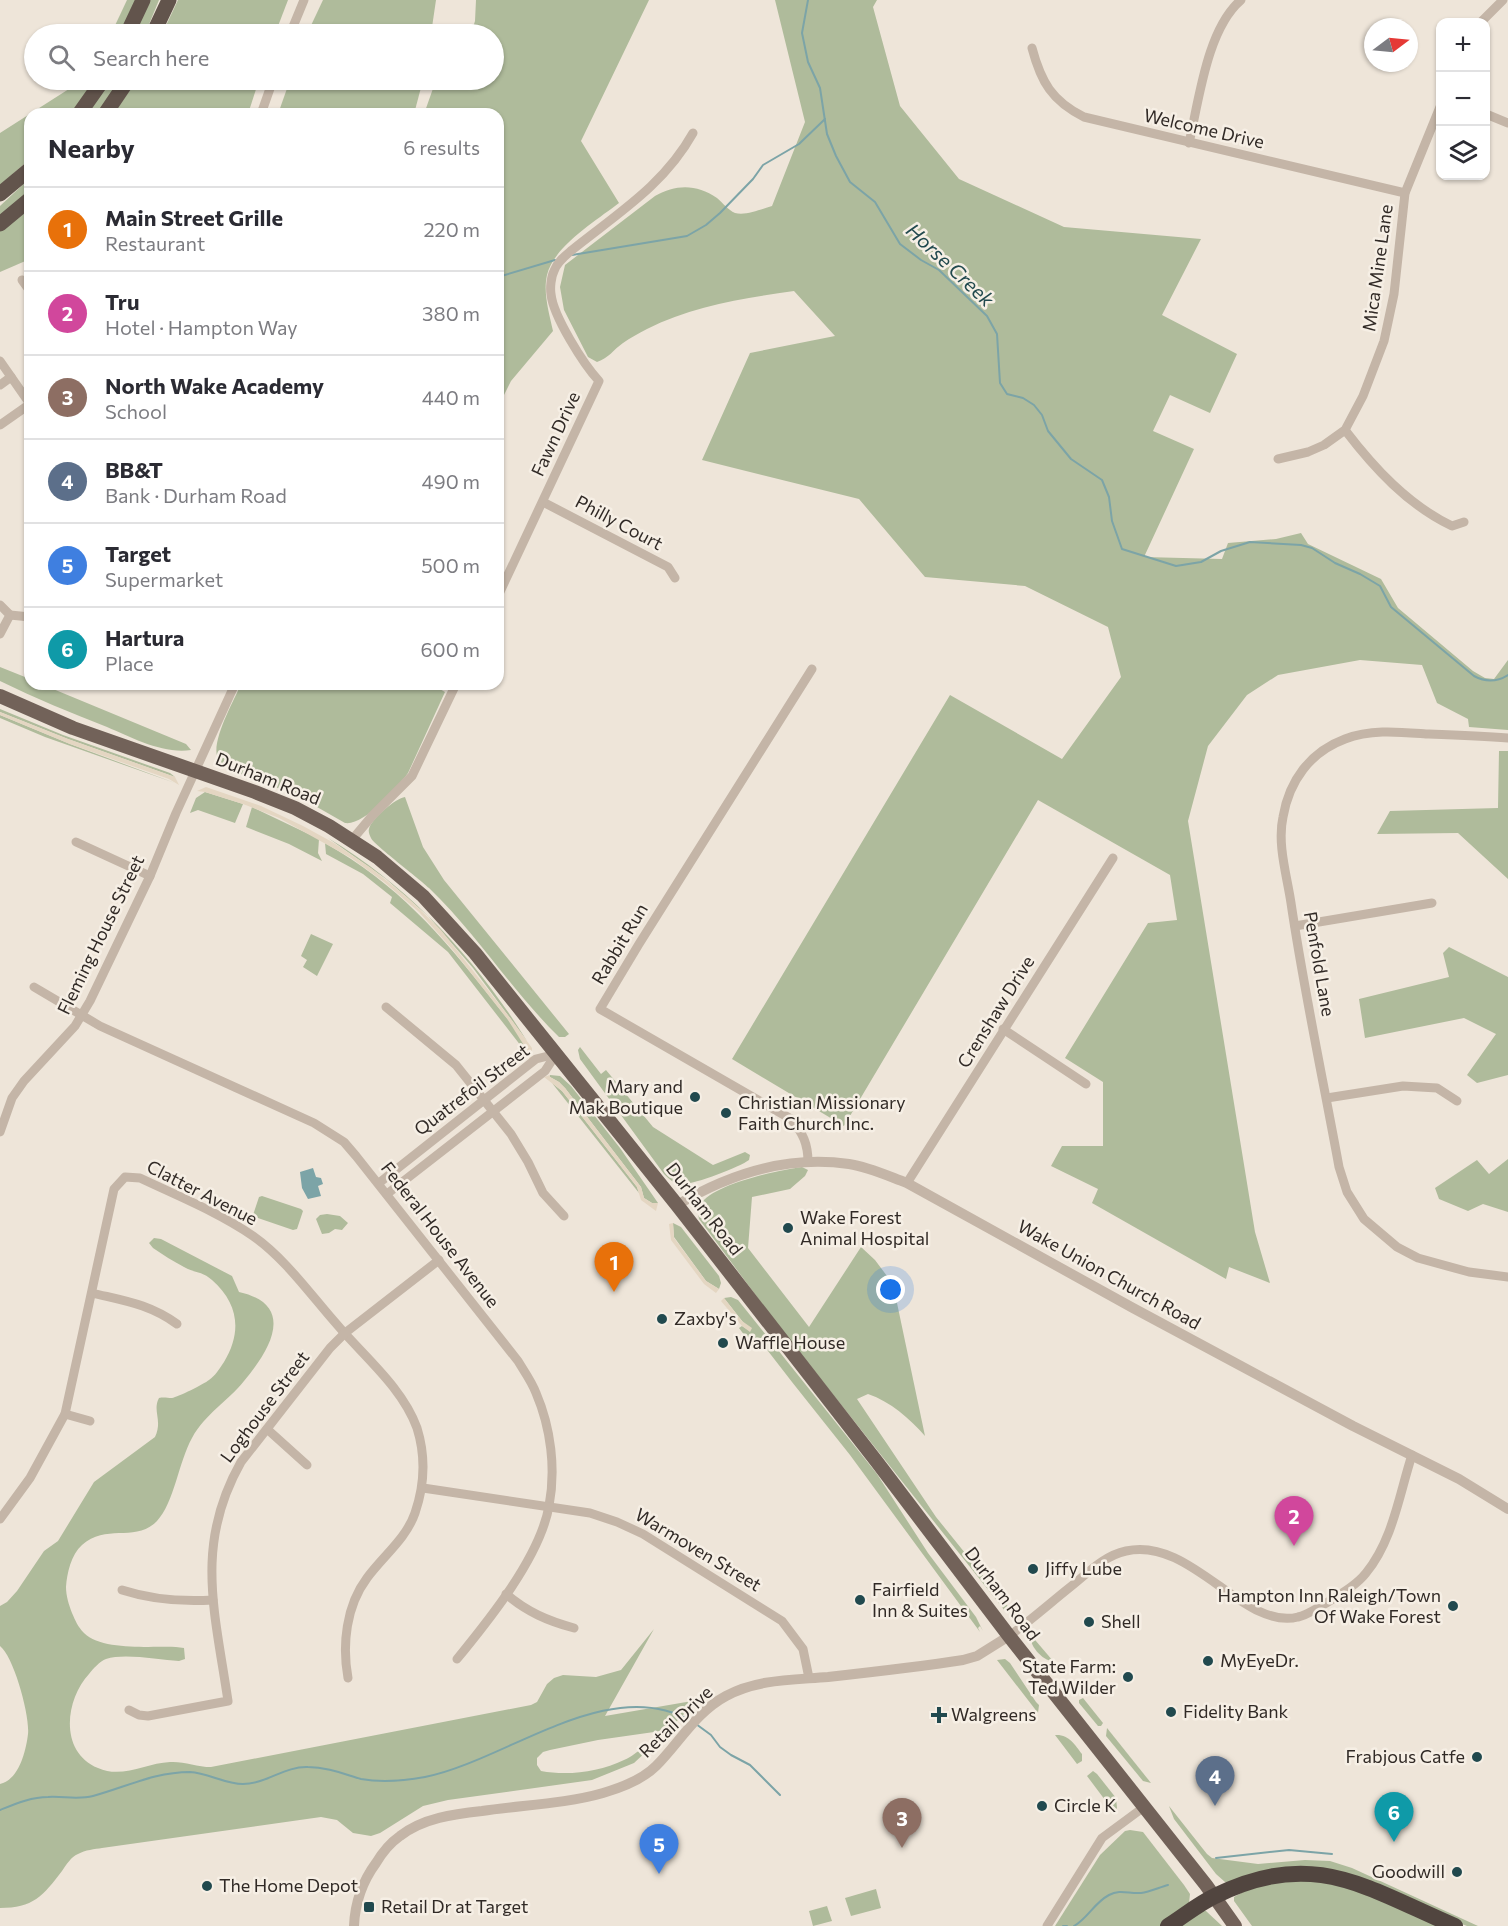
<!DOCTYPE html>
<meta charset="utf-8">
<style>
body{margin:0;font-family:Commissioner,sans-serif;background:#f7f7f7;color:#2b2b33}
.controls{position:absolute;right:18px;top:18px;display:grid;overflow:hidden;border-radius:12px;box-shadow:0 2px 4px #0004}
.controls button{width:54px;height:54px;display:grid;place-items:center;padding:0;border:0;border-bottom:2px solid #e1e1e2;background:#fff;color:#2b2b33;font:30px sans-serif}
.compass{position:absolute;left:1364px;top:18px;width:54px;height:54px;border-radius:50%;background:#fff;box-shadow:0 2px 4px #0004;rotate:74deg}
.you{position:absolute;left:891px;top:1290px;width:21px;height:21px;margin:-15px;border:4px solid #fff;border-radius:50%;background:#1a73e8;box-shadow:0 0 0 9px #1a73e833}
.badge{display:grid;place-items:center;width:39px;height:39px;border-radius:50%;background:#111827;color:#fff;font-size:20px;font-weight:700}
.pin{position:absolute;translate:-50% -50px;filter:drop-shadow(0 2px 3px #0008)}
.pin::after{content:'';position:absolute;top:32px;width:21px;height:18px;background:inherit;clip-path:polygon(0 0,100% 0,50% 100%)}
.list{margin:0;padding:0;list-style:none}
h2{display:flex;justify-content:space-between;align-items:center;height:78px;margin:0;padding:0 24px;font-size:26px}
h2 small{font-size:20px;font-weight:400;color:#7c7c81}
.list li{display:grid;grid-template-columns:39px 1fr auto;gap:18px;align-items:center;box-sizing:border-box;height:84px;padding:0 24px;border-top:2px solid #e1e1e2}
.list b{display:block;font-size:22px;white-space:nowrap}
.list p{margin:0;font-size:20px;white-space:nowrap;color:#7c7c81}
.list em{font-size:20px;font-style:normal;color:#7c7c81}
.icon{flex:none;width:33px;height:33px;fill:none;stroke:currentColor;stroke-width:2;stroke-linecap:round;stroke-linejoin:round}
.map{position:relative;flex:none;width:1508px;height:1926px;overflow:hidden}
.search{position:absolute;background:#fff;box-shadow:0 2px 4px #0004;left:24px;top:24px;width:480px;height:66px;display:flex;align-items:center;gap:15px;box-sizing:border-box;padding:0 21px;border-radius:33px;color:#7c7c81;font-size:22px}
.panel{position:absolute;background:#fff;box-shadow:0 2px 4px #0004;left:24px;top:108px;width:480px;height:582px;border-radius:18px}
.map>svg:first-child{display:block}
.green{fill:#afbb9b}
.plaza{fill:#e4d6c2}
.water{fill:#7ca4a7}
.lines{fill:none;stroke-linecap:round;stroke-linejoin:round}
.stream{stroke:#7ca4a7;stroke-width:2}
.minor{stroke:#c4b5a7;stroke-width:9}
.tertiary{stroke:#c4b5a7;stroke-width:10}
.primary{stroke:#726259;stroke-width:14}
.trunk{stroke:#62544c;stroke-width:15}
.motorway{stroke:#51453f;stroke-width:16}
.poi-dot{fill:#21494e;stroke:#f6efe5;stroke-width:2}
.labels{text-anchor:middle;stroke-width:5;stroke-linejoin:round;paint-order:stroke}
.street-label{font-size:18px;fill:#312a26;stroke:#f6efe5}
.poi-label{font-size:18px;fill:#312a26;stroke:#f6efe5;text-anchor:start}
.water-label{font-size:20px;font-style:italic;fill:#21494e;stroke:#f6efe5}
</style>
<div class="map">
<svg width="1508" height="1926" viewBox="0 0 1508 1926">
<rect width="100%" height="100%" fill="#eee5d9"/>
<!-- green -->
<g class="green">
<polygon points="127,0 138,0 121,34 111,34"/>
<polygon points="149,0 159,0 145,34 133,34"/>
<polygon points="178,0 288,0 275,34 162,34"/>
<polygon points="323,0 436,0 431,34 307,34"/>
<path d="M476,0h173l-68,141 38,62c-22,17 -66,44 -72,72 -4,18 2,38 6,56l-42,50 -13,26v-293h-74l12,-34h58v-46h-23l4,-13z"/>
<path d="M775,0h102l-4,7 27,99 59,73 105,48 137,12 -39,76 75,39 -27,59 -40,-18 -17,36 41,18 -50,108 78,2 6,-16 48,-4 25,-6 7,11 73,35 17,29 75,63 12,7 9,1 14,-19v70l-39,-3 -1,-8 -31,-16 -15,-38 -62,-5 -82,15 -31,20 -39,51 -20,75 67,411 15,51 -41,-16 -3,12 -134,-76 6,-14 -47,-23 11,-20h41v-64l-38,-24 83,-135 29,-3 -7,-45 -132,-75 -194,326 -112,-67 218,-364 112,64 59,-82 -13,-50 -83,-41 -100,-9 -66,-78 -157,-39 48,-107 85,-17 -41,-45c-49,7 -102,15 -147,38 -8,4 -17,9 -24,14 -10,7 -14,15 -26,19l-9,-5 -24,-47 -4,-23 5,-22 90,-69c21,-12 42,-12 62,2 6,5 11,12 18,15 11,3 26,-4 37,-7l33,-84z"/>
<polygon points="83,80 96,80 88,93 71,114 30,114 30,159 0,185 0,133"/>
<polygon points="109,80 122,80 98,114 86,114"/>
<polygon points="137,80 259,80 248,114 113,114"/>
<polygon points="290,80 423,80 414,114 278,114"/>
<polygon points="30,178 30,191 0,216 0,206"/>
<polygon points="30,209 30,259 0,272 0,231"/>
<path d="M0,667l30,12v5h11l145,60 5,6c-29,4 -58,-12 -84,-23 -36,-14 -72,-29 -107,-46z"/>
<path d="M241,684h190l14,8 -37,81c-11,15 -44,53 -63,50l-49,-28 -68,-26c-4,-2 -8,-5 -10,-10 -8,-17 16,-58 23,-75z"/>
<polygon points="0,709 63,735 170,773 175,777 68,739 0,712"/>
<polygon points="0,715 70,744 175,783 45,737 0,718"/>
<polygon points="1499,751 1508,751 1508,879 1458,833 1377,834 1390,811 1498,808"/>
<polygon points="205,792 243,804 235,823 198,810 190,813 196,798"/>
<path d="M405,797l18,50 21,33 125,154 -4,3h-6c-47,-46 -82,-103 -130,-149 -8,-8 -57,-45 -58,-50 -1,-2 -3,-6 -2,-9 2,-10 27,-31 36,-32z"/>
<polygon points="252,807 319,839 318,853 322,861 289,844 246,827"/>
<path d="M328,838c83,50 148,121 199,203l-54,-73 -45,-52 -42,-37z"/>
<path d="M325,843c73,42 115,90 166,155 13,17 31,36 37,57l-80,-103 -58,-49 2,-6 -29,-23 -37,-20z"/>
<polygon points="311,934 333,944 317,976 303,967 307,960 301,956"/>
<polygon points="1449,947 1508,977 1508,1075 1477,1083 1467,1075 1496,1034 1464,1018 1365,1038 1359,999 1449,977 1443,953"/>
<path d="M580,1047l21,27 5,-4 47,57 60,38 32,-13 5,3 -1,5c-9,7 -58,26 -69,24 -7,-1 -11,-5 -16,-10l-84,-115 -2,-9z"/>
<polygon points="550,1075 560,1076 571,1086 620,1148 658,1203 652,1203 644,1198 641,1187 565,1088 559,1082 550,1077"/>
<polygon points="552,1083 562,1091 637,1187 639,1193"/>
<polygon points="1508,1159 1508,1212 1483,1204 1468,1211 1439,1199 1435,1188 1477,1160 1489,1174"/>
<path d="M802,1167l6,3 -3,6 -15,13 -38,8 -4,51 61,79 52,-80 14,13 18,24 32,152c-16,-18 -34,-34 -57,-42l-11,5 79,118 79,98 -10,-4 -224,-282 -82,-110c-1,-5 -2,-9 1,-14 12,-21 79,-35 102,-38z"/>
<polygon points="262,1196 301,1209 303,1211 297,1229 293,1230 255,1217 253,1215 259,1197"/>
<polygon points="327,1214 340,1216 348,1223 342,1230 335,1229 329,1233 322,1234 316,1219 320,1215"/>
<polygon points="673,1223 681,1227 719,1276 721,1283 719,1289 706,1281 674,1237"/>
<path d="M154,1238l7,1 71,37 7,16c58,13 31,58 5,89 -16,20 -39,33 -52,57 -13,23 -18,65 -35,83 -21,22 -50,2 -75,24 -11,10 -15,28 -16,42 0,9 3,18 6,26 3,7 6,14 12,20 18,18 67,13 92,14l8,1 1,11 -6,2c-20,-1 -54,-8 -73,-2 -6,2 -13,10 -17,15 -24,26 -30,78 9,94 24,11 48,-5 72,-6 13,-1 27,5 41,5l320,-62 6,-3 10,-18 7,-6 9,-3 33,2 25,-7 33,-41 -49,87 93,-16 -30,30 -70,10 -48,10 -7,2 -6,6v7l4,6c27,5 58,1 83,-11 8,-3 13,-9 20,-12l4,2 -14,13 -42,17 -144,20 -25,6 -43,27 -9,3 -18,-3 -16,-13 -16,-3 -219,31c-7,1 -17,2 -24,6 -7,3 -12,11 -16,17 -19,25 -29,37 -62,37v-124c19,-4 26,-33 28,-50 2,-18 -14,-77 -28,-88v-40l7,-4 10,-11 27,-40 14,-10 36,-59 61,-45c8,-17 -3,-26 4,-39 5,-1 8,0 13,0 6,-1 32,-14 37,-18 6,-4 11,-12 15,-18 18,-30 15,-58 -12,-82 -10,-9 -18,-7 -28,-13 -11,-6 -21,-12 -31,-19l-4,-5z"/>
<polygon points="731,1297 738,1300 877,1474 928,1553 976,1617 983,1631 980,1626 978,1628 980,1632 850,1455 792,1382 768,1351 745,1336 739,1328 742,1326 750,1331 724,1298"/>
<path d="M1030,1634l23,27c-11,0 -24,-16 -23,-27z"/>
<polygon points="1005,1659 1010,1663 1036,1702 1039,1705 1038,1713 997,1660"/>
<polygon points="1083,1698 1103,1723 1101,1726 1098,1726 1079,1703 1079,1700"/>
<polygon points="1107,1728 1151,1783 1143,1781 1106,1736"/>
<path d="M1055,1735c14,-1 20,10 27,19v7l-5,3z"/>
<polygon points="1093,1771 1097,1774 1116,1798 1117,1808 1114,1812 1087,1776"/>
<polygon points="1169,1806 1207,1854 1212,1858 1258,1864 1305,1860 1330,1861 1352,1868 1478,1926 1467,1926 1459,1923 1360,1878 1225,1882 1216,1874 1174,1819"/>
<polygon points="1130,1830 1143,1832 1184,1885 1190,1894 1189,1903 1176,1916 1160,1926 1055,1926 1100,1855 1125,1831"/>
<path d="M1334,1879l113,47h-195l-18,-25v-4c30,-19 67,-16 100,-18z"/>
<polygon points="876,1889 881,1908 851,1916 845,1898"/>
<polygon points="827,1906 832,1921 813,1926 809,1911"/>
<polygon points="1201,1911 1206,1911 1222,1926 1175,1926"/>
</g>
<!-- plaza -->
<g class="plaza">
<polygon points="0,712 68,739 175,777 179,785 169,779 70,744 0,715"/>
<polygon points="206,787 261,806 303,826 334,843 371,868 408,898 441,930 511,1019 532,1048 532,1056 530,1061 525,1047 508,1020 452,949 419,912 384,882 351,858 279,818 243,804 205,792 197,791"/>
<polygon points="550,1075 550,1077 559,1082 565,1088 641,1187 644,1198 652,1203 658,1203 656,1211 641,1200 637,1187 562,1091 544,1077"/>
<polygon points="673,1223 674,1238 706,1281 719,1289 716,1293 704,1284 671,1240 669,1224"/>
<polygon points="724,1298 742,1321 752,1328 750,1332 742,1326 721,1301"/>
</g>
<!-- water -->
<polygon class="water" points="313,1168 316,1177 321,1178 323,1184 318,1186 321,1196 308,1199 302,1188 300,1172"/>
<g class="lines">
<!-- stream -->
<g class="stream">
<path d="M808,0l-6,33 6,29 12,26 7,46 9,22 14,26 25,20 25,42 21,16 18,10 48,46 10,18 3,49 7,11 16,4 11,7 8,10 6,16 23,28 31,21 7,17 3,24 10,28 54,17 25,-4 20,-11 29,-9 51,3 11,3 23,15 25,11 20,12 11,21 83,69c11,6 23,6 34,-1"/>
<polyline points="572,255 687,236 706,225 720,213 753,179 763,165 799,144 825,119"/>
<polyline points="498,277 555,260"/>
<polyline points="696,1724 711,1735 720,1747 731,1755 750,1765 780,1795"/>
<path d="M0,1810c15,-6 31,-13 48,-13 15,-1 30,3 45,-1 33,-9 62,-24 97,-24 18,1 35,12 53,12 23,0 42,-18 65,-17 19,0 36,7 53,12 22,4 42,2 64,-2 81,-16 184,-104 266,-56"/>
<polyline points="1216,1858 1289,1850 1332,1854"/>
<polyline points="1063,1926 1067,1926"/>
<path d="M1074,1926c14,-8 20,-23 35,-31 11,-6 20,-1 32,-2 9,-1 19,-6 27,-8"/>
</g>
<!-- minor -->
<g class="minor">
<polyline points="1481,22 1503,0"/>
<polyline points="290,34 304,0"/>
<path d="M1032,48c9,34 20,53 52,69l321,76"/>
<polyline points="261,114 273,80"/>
<polyline points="1486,114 1508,123"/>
<path d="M1189,143c10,-43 18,-114 52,-143"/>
<polyline points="22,280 30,291"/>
<polyline points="0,361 30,404"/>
<polyline points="0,385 11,377"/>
<polyline points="0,425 30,404"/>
<path d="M1345,430c29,38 63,75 107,96l12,-4"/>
<polyline points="1278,459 1308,452 1324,445 1345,430 1363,396 1384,341 1394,294 1405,193 1440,107"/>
<polyline points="543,502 668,567 675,578"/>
<path d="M498,596l101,-215c-15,-16 -46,-65 -48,-87 -1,-6 0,-17 3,-23 3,-9 11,-15 18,-21 46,-37 92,-65 121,-117"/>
<polyline points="0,605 10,615 0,634"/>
<polyline points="10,615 30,617"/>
<path d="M1508,738c-27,-2 -55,-3 -82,-4 -27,-2 -55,-5 -81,5 -35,13 -56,42 -62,78 -6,27 4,59 8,86 13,88 32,176 48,264l8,25 17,27 33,28 21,11 51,14 39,5"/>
<polyline points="351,841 372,816 412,776 456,684"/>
<polyline points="76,842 150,876"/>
<polyline points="1295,926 1432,903"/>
<path d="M34,987l66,39 214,97 30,19 12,14 162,205c6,10 14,21 18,32 15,35 20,76 13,113 -9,51 -60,114 -92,153"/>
<polyline points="386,1007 456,1065 511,1134 528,1162 543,1193 564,1216"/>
<polyline points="1003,1029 1086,1084"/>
<polyline points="1327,1098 1403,1086 1437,1088 1457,1101"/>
<polyline points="0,1132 12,1098 24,1081 75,1026 90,1001 150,876 176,813 235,684"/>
<path d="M808,1162c0,-18 -5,-29 -17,-43l-191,-110 39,-65 173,-275"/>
<polyline points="379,1183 536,1059 556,1054"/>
<polyline points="907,1183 1113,858"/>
<polyline points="387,1194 545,1071 556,1054"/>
<path d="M92,1293c33,8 57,11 85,31"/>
<polyline points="65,1414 90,1421"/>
<polyline points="267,1429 307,1465"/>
<polyline points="423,1488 590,1513 617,1522 643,1534 782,1621 803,1649 809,1678"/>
<path d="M0,1519l30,-41 35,-64 49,-225 11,-12 15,1c38,18 78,34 113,58 34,24 59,61 87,92 27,31 63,61 77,100 9,29 8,56 -2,85 -9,26 -32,43 -48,65 -21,28 -25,67 -19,100"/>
<path d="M122,1590c31,10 59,12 91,10"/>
<path d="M506,1594c21,18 42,27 68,34"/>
<path d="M1009,1636c21,-15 40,-32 60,-48 18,-14 34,-32 57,-37 65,-15 118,80 172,66 9,-2 17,-8 25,-12 14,-9 33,-19 43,-32 27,-33 33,-78 46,-118"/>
<path d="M129,1710l10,5 9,1 80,-15c-13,-89 -34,-156 13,-239l89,-114 15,-15 94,-73"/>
<polyline points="1047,1926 1102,1838 1144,1807"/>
</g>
<!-- tertiary -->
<g class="tertiary">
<path d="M677,1205c52,-31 111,-50 172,-41 20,3 39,12 58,19l226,125 220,118 106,53 49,30"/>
<path d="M354,1926c1,-23 8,-44 22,-63 6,-10 14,-20 24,-27 23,-18 54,-22 82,-25 39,-6 83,-7 121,-18 17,-5 40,-14 53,-27 23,-23 40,-54 70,-70 31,-17 67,-16 102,-19 45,-5 90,-10 135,-17l14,-4 32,-20"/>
</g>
<!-- primary -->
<polyline class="primary" points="0,696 73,728 255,792 295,808 329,826 377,857 423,896 475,953 677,1205 877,1462 1009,1636 1206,1885 1235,1926"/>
<!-- trunk -->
<g class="trunk">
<polyline points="127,34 143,0"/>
<polyline points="153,34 169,0"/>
<polyline points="79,114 103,80"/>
<polyline points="105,114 128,80"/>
<polyline points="0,194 30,169"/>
<polyline points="0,224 30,199"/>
</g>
<!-- motorway -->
<path class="motorway" d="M1168,1926c16,-10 30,-22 47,-30 98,-49 151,-8 240,30"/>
</g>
<!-- markers -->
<g class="poi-dot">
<circle cx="695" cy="1097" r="6"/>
<circle cx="726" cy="1113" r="6"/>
<circle cx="788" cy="1228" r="6"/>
<circle cx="662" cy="1319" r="6"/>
<circle cx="723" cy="1343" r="6"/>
<circle cx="1033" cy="1569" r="6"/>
<circle cx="860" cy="1600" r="6"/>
<circle cx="1453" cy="1606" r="6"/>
<circle cx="1089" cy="1622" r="6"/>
<circle cx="1208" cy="1661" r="6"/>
<circle cx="1128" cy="1677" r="6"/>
<circle cx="1171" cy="1712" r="6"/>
<path d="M936 1706h6v6h6v6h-6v6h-6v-6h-6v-6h6z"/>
<circle cx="1477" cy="1757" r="6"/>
<circle cx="1042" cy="1806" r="6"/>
<circle cx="1457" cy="1872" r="6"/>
<circle cx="207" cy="1886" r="6"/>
<rect x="363" y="1901" width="12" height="12" rx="3"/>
</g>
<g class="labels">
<!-- street labels -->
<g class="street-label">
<text transform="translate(1204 129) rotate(13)" y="6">Welcome Drive</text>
<text transform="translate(1378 268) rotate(-82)" y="6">Mica Mine Lane</text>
<text transform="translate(556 434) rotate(-65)" y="6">Fawn Drive</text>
<text transform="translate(619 523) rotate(28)" y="6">Philly Court</text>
<text transform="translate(268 779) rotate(22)" y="6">Durham Road</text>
<text transform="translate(101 935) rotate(-64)" y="6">Fleming House Street</text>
<text transform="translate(620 944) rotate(-59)" y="6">Rabbit Run</text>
<text transform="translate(1319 964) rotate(80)" y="6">Penfold Lane</text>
<text transform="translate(996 1012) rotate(-58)" y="6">Crenshaw Drive</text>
<text transform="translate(472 1090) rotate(-37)" y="6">Quatrefoil Street</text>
<text transform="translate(202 1193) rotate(27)" y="6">Clatter Avenue</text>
<text transform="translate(704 1209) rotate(52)" y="6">Durham Road</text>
<text transform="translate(440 1235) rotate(52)" y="6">Federal House Avenue</text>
<text transform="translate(1109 1275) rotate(29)" y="6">Wake Union Church Road</text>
<text transform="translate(265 1407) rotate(-53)" y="6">Loghouse Street</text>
<text transform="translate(698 1550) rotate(31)" y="6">Warmoven Street</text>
<text transform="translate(1002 1594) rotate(53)" y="6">Durham Road</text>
<text transform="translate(676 1722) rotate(-44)" y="6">Retail Drive</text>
</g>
<!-- poi labels -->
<g class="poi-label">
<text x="683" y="1093" text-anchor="end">Mary and<tspan x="683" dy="21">Mak Boutique</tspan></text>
<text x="738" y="1109">Christian Missionary<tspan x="738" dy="21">Faith Church Inc.</tspan></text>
<text x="800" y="1224">Wake Forest<tspan x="800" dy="21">Animal Hospital</tspan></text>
<text x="674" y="1325">Zaxby's</text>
<text x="735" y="1349">Waffle House</text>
<text x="1045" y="1575">Jiffy Lube</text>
<text x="872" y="1596">Fairfield<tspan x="872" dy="21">Inn &amp; Suites</tspan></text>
<text x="1441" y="1602" text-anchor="end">Hampton Inn Raleigh/Town<tspan x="1441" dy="21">Of Wake Forest</tspan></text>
<text x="1101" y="1628">Shell</text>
<text x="1220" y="1667">MyEyeDr.</text>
<text x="1116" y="1673" text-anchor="end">State Farm:<tspan x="1116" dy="21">Ted Wilder</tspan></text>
<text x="1183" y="1718">Fidelity Bank</text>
<text x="951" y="1721">Walgreens</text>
<text x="1465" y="1763" text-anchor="end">Frabjous Catfe</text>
<text x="1054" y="1812">Circle K</text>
<text x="1445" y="1878" text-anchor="end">Goodwill</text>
<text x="219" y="1892">The Home Depot</text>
<text x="381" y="1913">Retail Dr at Target</text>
</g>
<!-- water labels -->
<g class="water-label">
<text transform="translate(950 265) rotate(43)" y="7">Horse Creek</text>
</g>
</g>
</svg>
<div class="controls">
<button>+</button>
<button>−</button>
<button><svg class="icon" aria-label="layers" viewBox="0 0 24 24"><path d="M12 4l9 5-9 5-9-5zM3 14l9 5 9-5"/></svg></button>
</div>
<svg class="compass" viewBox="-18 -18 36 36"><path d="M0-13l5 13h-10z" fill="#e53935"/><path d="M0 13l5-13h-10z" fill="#7c7c81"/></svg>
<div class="you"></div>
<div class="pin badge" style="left:614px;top:1292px;background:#e8710a">1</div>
<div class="pin badge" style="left:1294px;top:1546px;background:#d1479c">2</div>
<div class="pin badge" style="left:902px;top:1848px;background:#8d6e63">3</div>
<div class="pin badge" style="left:1215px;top:1806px;background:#5c6f8a">4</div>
<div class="pin badge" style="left:659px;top:1874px;background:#3f7fe0">5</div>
<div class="pin badge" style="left:1394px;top:1842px;background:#0f9aa8">6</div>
<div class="search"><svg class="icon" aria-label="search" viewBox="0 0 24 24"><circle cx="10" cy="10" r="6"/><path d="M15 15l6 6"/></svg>Search here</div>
<section class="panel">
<h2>Nearby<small>6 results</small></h2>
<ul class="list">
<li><span class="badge" style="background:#e8710a">1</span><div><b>Main Street Grille</b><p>Restaurant</p></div><em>220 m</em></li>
<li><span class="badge" style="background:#d1479c">2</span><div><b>Tru</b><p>Hotel · Hampton Way</p></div><em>380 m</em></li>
<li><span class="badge" style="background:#8d6e63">3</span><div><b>North Wake Academy</b><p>School</p></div><em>440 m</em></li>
<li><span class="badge" style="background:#5c6f8a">4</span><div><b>BB&amp;T</b><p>Bank · Durham Road</p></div><em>490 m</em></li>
<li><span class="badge" style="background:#3f7fe0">5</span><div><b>Target</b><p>Supermarket</p></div><em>500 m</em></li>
<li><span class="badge" style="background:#0f9aa8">6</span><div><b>Hartura</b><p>Place</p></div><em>600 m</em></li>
</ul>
</section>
</div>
